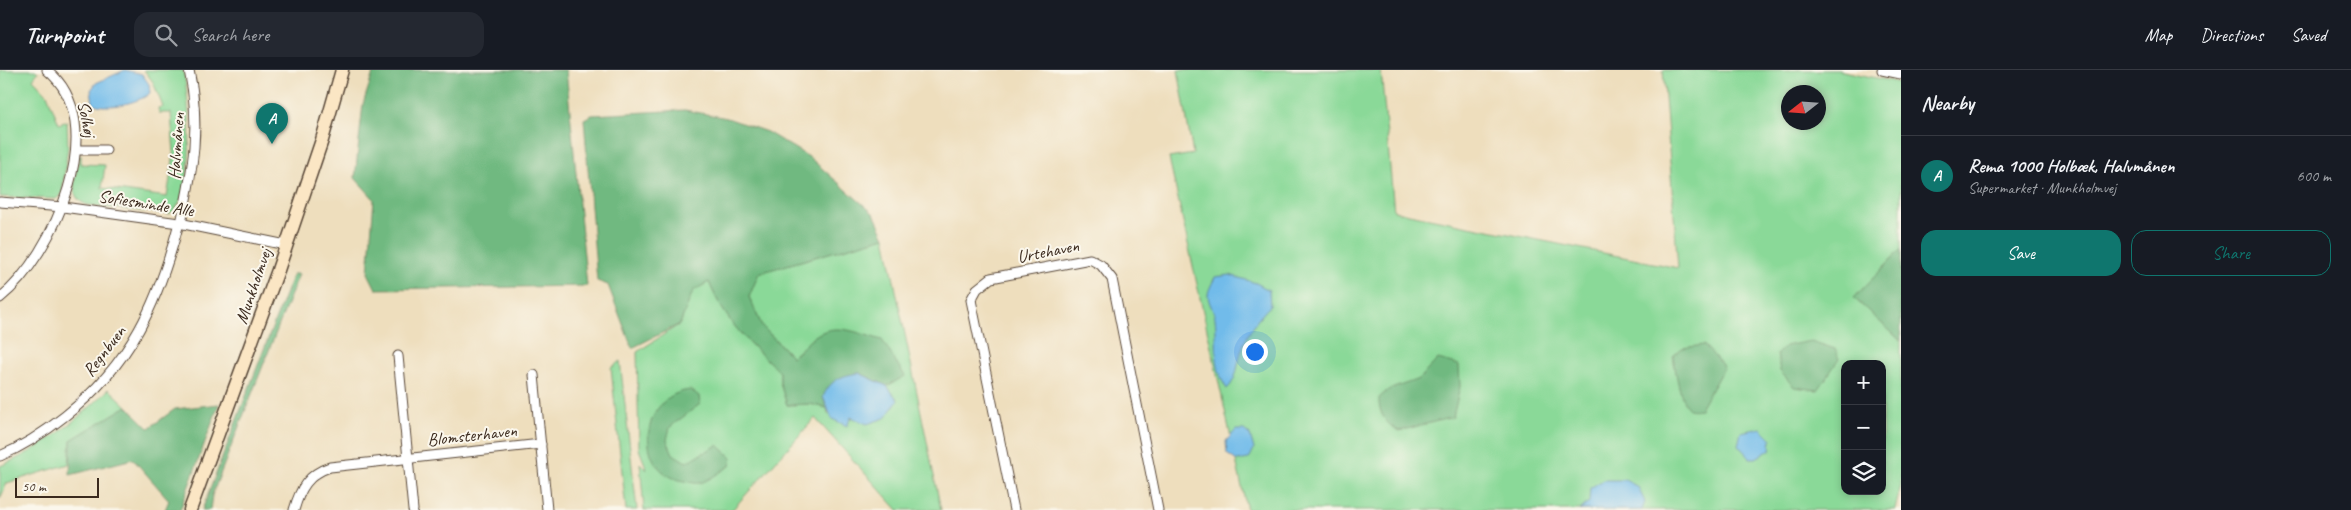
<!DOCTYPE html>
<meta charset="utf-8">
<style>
body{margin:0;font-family:Caveat,sans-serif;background:#242831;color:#f1f3f6}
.controls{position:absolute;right:15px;bottom:15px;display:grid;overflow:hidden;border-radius:10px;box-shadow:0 2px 8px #0003}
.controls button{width:45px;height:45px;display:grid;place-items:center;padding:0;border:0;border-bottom:1px solid #363941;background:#171b24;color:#f1f3f6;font:25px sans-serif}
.compass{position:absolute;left:1781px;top:15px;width:45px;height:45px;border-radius:50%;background:#171b24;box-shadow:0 2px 8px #0003;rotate:253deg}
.scale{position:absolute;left:15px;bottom:12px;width:84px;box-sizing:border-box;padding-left:5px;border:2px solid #3b2a1e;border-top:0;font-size:14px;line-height:18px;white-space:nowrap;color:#3b2a1e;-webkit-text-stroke:4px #fbf7ec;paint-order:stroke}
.you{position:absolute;left:1254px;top:281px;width:18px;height:18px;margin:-12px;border:4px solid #fff;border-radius:50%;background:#1a73e8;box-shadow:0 0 0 8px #1a73e833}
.badge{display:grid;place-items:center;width:32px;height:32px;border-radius:50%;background:#0f766e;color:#fff;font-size:16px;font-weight:700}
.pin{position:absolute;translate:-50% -41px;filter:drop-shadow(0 1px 2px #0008)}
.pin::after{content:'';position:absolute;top:26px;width:18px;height:15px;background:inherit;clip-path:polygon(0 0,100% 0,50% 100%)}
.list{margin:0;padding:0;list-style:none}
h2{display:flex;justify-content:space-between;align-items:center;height:65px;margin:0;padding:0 20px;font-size:21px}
h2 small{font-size:16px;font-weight:400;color:#9ea1a6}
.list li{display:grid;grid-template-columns:32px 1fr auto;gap:15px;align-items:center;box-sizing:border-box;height:80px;padding:0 20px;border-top:1px solid #363941}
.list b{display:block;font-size:19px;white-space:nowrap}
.list p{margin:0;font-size:16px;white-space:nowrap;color:#9ea1a6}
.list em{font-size:16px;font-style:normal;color:#9ea1a6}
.actions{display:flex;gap:10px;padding:15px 20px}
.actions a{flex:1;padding:11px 0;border:1px solid #0f766e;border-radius:15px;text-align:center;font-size:18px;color:#0f766e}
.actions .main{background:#0f766e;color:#fff}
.icon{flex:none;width:28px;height:28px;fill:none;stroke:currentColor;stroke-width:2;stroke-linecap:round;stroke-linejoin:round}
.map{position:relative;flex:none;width:1901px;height:440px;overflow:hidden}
header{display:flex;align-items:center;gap:30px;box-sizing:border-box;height:70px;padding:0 25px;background:#171b24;border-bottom:1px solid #363941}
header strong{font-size:24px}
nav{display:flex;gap:28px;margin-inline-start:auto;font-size:18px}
.search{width:350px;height:45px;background:#242831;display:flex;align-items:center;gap:12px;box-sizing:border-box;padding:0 18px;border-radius:15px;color:#9ea1a6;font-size:19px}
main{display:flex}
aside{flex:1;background:#171b24}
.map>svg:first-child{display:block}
.green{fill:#8ad998;stroke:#62825b;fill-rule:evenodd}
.forest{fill:#6fb980;stroke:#55724f}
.water{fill:#71bbea;stroke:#567284}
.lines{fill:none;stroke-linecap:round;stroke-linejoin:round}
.street-casing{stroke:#564536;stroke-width:11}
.secondary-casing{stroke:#564536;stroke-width:15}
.street{stroke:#fff;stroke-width:9}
.secondary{stroke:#fbe6c4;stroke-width:12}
.labels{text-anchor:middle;stroke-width:4;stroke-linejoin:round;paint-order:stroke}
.street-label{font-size:18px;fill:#3b2a1e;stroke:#fbf7ec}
</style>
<header>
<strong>Turnpoint</strong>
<div class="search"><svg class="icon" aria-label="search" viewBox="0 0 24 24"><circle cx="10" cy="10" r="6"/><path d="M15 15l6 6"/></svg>Search here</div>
<nav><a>Map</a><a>Directions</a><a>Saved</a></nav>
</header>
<main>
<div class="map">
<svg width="1901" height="440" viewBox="0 0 1901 440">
<rect width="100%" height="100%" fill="#fbf7ec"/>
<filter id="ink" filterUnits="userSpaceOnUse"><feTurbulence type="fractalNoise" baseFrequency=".02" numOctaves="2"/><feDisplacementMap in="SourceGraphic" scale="10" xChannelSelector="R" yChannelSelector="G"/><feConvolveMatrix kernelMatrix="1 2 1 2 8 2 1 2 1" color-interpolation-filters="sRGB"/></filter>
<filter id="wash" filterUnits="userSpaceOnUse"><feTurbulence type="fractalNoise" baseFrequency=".0096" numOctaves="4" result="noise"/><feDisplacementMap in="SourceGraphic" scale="20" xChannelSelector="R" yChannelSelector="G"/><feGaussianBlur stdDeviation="1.12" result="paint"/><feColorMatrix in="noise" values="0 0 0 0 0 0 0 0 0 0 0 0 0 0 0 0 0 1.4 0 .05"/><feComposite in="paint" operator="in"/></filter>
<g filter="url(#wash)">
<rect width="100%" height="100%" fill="#eedebd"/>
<!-- green -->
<g class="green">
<polygon points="0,0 35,0 38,2 33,9 47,24 59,54 67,51 68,76 62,124 56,129 0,127"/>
<path d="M144,0h39c7,28 15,129 -14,144l-81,-9c-23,-7 -11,-30 -9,-48l2,-2v9l24,1 -3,23 65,9 7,-43 -3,-41h-12l-1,-5 5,-1 -10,-25z"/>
<path d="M1178,0h203l13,141 284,57 -15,-198h175l63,13v166l-47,49 47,43v144l-6,25h-648l-78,-352 24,-4zM1788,22h30v30h-30zM1845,294h37v127h-37z"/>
<path d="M885,167l56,273h-43l-83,-92 -83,92h-88l-4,-47 7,7 -8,-21 -2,-97 43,-28 13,-34 16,-8c17,41 40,61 71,90v11l7,22 23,-1 17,4 1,5 18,12 5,-9 47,-16 -11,-14 17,-11 -89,-39 -23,21 -30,-31 -13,-29 9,-24z"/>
<polygon points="620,291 637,440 626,440 611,298"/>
<path d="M109,319l18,17 -56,34 -2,24 -62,19 -7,16v-33c42,-17 77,-46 109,-77z"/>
</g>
<!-- forest -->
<g class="forest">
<polygon points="374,0 566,0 587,216 376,219 368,203 374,129 355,108 363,34"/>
<path d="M685,40l42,8 40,14 42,25 65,57 11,23 -126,36 -10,24 13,29 30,31c8,-6 15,-15 23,-21 21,-15 45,-2 67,4l23,36 -18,10 -28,-13 -36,24 4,11 -17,-4 -23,1 -7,-22v-11c-31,-29 -55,-50 -71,-90l-16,9 -13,33 -48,24 -24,-63 -11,-4 -13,-162 8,-4z"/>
<polygon points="1901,179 1901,271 1854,228"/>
<polygon points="293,204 299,204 212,425 210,440 202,440"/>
<polygon points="1811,271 1835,279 1839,289 1818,320 1794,317 1780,301 1777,284 1785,276"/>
<path d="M1704,275l20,22 -24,42c-4,0 -8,2 -12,-1 -8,-7 -13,-40 -15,-52l9,-8z"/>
<path d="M1438,289l21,6 1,22 -7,30 -54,14c-13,-6 -21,-19 -20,-33l9,-8 31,-11z"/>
<path d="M691,320l8,6 1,8 -30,23 -3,13 6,14 13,8 32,-17 14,13 -2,8c-9,5 -20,14 -30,17 -4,1 -11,-1 -15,-2 -53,-7 -46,-87 6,-91z"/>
<polygon points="219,334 180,440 165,440 169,430 133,389 70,405 71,370 127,336 149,358 175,339"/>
</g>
<!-- water -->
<g class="water">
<path d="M125,0l17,4 7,10 1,9c-8,9 -46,18 -57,10l-2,-13 5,-7z"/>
<path d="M1230,205l26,8 13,7 1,16c-12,12 -23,27 -28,43 -5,14 -4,30 -15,40 -15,-22 -9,-46 -12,-71 -1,-8 -7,-15 -7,-23 0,-5 5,-13 7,-18z"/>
<path d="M859,303l28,13 11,14 -13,18 -18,6 -16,-7 -4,9 -15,-7 -9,-22c7,-17 19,-22 36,-24z"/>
<polygon points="1761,358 1771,368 1770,380 1756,388 1750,388 1738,375 1741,362"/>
<polygon points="1236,360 1244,360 1250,365 1254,379 1249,389 1237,391 1227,384 1226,371"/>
<polygon points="1603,410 1625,410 1638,417 1645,432 1642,440 1580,440 1589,432 1590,418"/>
</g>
</g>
<g filter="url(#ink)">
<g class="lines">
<!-- street casing -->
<g class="street-casing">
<g id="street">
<polyline points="1882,0 1901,4"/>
<polyline points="76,80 106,80"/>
<polyline points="0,132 63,137 179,153 286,175"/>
<path d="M181,153c12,-54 20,-98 8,-153"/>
<path d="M0,228c53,-42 113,-175 47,-228"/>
<polyline points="398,286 413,440"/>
<polyline points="534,305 547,440"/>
<path d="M0,386c24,-10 45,-24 65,-40 66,-52 93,-113 114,-193"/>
<path d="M294,440c6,-21 14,-36 36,-43l211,-23"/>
<polyline points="1014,440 971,230 977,219 991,208 1090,189 1101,195 1112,209 1158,440"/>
</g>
</g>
<!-- secondary casing -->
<g class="secondary-casing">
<polyline id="secondary" points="190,440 278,200 322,70 342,0"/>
</g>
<!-- street -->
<use href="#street" class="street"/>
<!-- secondary -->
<use href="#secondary" class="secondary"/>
</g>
</g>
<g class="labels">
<!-- street labels -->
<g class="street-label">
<text transform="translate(87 49) rotate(79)" y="6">Solhøj</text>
<text transform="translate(176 76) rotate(-86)" y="6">Halvmånen</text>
<text transform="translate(146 133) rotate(9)" y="6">Sofiesminde Alle</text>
<text transform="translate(1048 181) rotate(-11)" y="6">Urtehaven</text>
<text transform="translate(253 216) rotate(-71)" y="6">Munkholmvej</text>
<text transform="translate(104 281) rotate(-53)" y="6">Regnbuen</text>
<text transform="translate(472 365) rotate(-6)" y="6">Blomsterhaven</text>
</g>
</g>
</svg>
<div class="controls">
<button>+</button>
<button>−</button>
<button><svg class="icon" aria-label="layers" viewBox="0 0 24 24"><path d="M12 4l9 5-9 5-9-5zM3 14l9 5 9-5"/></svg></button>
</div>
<svg class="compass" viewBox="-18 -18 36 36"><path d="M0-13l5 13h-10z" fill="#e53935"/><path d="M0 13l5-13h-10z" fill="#9ea1a6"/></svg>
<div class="scale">50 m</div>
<div class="you"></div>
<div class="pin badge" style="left:272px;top:74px">A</div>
</div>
<aside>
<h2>Nearby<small></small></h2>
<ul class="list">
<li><span class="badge">A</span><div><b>Rema 1000 Holbæk, Halvmånen</b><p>Supermarket · Munkholmvej</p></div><em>600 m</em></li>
</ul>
<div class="actions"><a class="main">Save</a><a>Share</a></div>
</aside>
</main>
